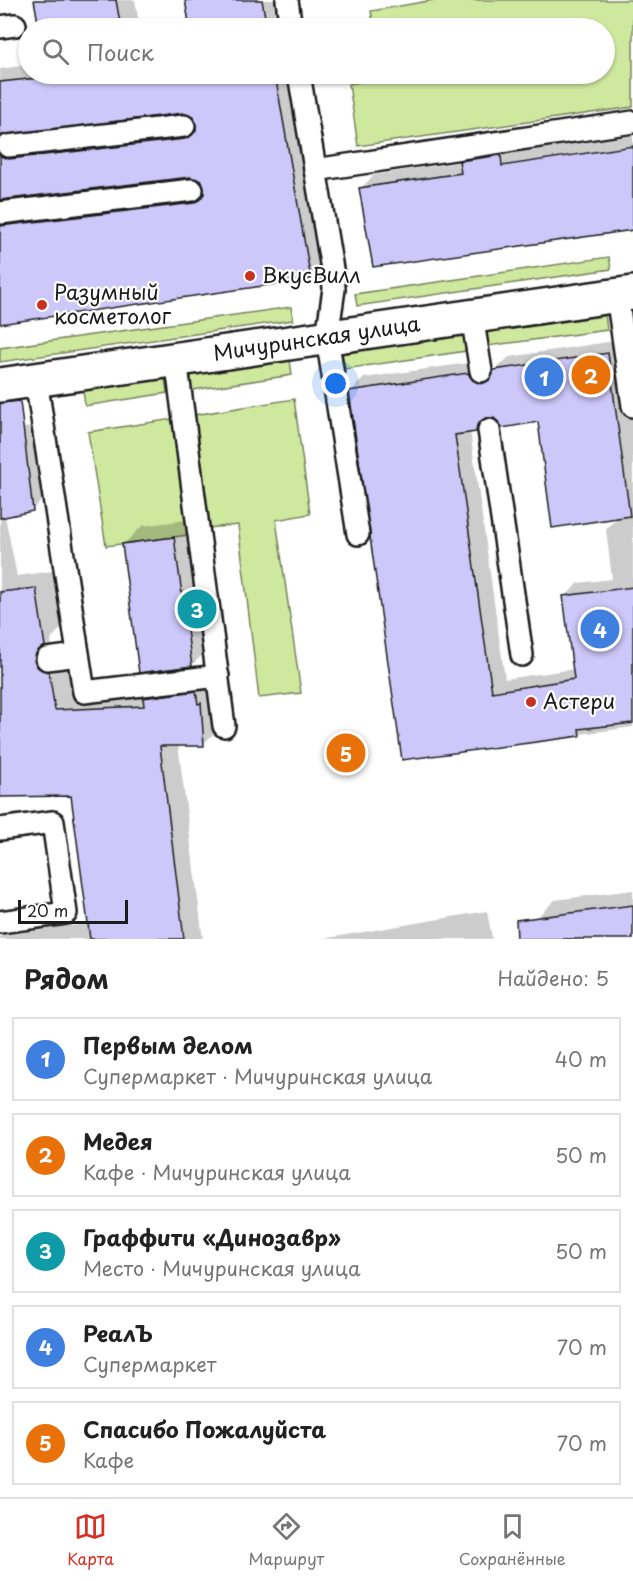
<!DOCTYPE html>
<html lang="ru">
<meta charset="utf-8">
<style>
body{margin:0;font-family:"Playpen Sans",sans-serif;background:#f2f2f2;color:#222}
.scale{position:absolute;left:18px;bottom:15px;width:110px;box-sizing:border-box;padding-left:6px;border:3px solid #1c1c1c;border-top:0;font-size:16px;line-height:21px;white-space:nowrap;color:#1c1c1c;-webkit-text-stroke:4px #fff;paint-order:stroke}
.you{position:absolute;left:336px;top:384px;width:21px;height:21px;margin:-15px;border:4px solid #fff;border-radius:50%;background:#1a73e8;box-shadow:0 0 0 9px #1a73e833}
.badge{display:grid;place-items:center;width:39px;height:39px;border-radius:50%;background:#d93025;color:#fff;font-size:20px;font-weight:700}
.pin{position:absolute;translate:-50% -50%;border:3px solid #fff;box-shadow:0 2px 6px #0006}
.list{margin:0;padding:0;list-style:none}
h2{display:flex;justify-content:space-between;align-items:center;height:78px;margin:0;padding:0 24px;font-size:26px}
h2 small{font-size:20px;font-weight:400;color:#767676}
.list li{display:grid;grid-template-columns:39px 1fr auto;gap:18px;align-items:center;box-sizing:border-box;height:84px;margin:0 12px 12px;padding:0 12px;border:2px solid #e0e0e0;border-radius:0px}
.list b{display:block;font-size:22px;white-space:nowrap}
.list p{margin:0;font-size:20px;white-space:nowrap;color:#767676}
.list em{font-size:20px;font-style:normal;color:#767676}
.icon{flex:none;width:33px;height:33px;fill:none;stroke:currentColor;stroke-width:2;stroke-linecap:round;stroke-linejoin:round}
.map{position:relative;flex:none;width:633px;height:939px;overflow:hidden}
.search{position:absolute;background:#fff;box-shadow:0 2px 4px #0004;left:18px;right:18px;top:18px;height:66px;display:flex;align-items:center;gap:15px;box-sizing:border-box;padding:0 21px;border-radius:33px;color:#767676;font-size:22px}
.sheet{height:558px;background:#fff}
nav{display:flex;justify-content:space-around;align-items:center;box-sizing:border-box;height:84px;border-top:2px solid #e0e0e0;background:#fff;font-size:16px;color:#767676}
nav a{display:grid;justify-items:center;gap:3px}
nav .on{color:#d93025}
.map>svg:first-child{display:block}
.green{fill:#cee89e;stroke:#75825d;stroke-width:1.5}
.shadow{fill:#0003;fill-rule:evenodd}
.building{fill:#cdc7fa;stroke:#1c1c1c;stroke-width:1.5}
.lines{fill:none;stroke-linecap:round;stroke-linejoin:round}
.lane-casing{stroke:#1c1c1c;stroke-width:26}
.street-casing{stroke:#1c1c1c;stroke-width:38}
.lane{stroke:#fff;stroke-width:21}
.street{stroke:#fff;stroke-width:33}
.poi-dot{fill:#c8321e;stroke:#fff;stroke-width:2}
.labels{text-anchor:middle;stroke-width:4.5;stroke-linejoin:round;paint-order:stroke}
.poi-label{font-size:21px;fill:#1c1c1c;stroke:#fff;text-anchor:start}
.street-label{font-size:21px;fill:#1c1c1c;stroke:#fff}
</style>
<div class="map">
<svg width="633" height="939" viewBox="0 0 633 939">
<rect width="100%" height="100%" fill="#fff"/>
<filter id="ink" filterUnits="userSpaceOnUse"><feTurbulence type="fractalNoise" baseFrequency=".0167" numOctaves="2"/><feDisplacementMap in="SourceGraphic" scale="12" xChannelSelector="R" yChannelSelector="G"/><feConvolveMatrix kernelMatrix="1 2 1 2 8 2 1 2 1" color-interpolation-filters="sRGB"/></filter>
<g filter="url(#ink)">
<!-- green -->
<g class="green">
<polygon points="434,0 633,0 633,107 358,146 349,84 381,78 381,74 604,74 604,28 374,28 371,11"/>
<polygon points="609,257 611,269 357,306 355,294"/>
<polygon points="291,307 293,320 0,362 0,348"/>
<polygon points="605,313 607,330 487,346 485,330"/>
<polygon points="464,334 466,351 345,369 342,352"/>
<polygon points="290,360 292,375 186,391 183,375"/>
<polygon points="165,378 167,393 85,406 83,390"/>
<polygon points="294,399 310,514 276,520 301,693 259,698 238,525 208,528 194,415"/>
<polygon points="173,419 188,535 106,546 88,432"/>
</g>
<!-- shadow -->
<g class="shadow">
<polygon points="36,0 135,0 140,28 40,28"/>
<polygon points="186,0 281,0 286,28 191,28"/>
<path d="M28,65v9h265l34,187 -17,16 -310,46v-254zM183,112l12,5 3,7 -172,19 -7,-1 -8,-11zM191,176l12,5 3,7 -187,22 -8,-1 -8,-11z"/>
<polygon points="633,135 633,228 361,188 374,175 460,162 474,148 513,143 515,153"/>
<path d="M621,340l12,52v119l-3,3 3,-1v214l-229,31 -53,-367 13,-13 118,-17 3,5 10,4 14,-13zM489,416l51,5 78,96 -12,12 6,50 -34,4 -13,14 9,72 -69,10 -35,-248 6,-1z"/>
<polygon points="42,425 50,492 32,510 5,516 17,576 53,571 62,627 52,638 51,643 59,654 66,655 72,693 153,690 213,675 221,727 203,744 178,744 203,939 0,939 0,936 89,923 72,794 0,795 0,432"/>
<polygon points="192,519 210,647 192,665 124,544 142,526"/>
<polygon points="633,890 633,939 538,939 536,918 555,900"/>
<polygon points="487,911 492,939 322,939"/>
</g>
<!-- building -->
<g class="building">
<polygon points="34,0 116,0 121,28 39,28"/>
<polygon points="185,0 262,0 267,28 190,28"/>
<polygon points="46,74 275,74 311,279 0,324 0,226 194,203 204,194 202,182 190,177 0,200 0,155 9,159 185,139 196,131 194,118 183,113 0,136 0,82 47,77"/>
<polygon points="633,146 633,230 373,267 359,188 461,173 459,161 501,155 502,166"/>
<polygon points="608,353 630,516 552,528 538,422 502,428 494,418 487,418 477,425 476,432 455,435 492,692 574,679 563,596 633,587 633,723 579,729 580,736 402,760 349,391 468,373 472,379 482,384 489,380 494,370"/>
<polygon points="20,401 33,511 0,518 0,403"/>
<polygon points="174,537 192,666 139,673 122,544"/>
<polygon points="36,588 45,646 36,654 34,661 42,670 49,672 55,710 144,706 143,698 196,691 198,704 201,703 204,746 160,746 184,939 90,939 71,796 0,797 0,592"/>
<polygon points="633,905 633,939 517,939 516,920"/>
</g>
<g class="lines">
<!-- lane casing -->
<g class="lane-casing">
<g id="lane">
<polyline points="287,0 291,28"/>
<polyline points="0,27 15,25"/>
<polyline points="299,74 333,275 334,289 327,337 358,534"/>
<polyline points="8,146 184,126"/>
<polyline points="315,170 633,122"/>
<polyline points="0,213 192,190"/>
<polyline points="617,295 633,406"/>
<polyline points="472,316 481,371"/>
<polyline points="176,359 224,726"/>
<polyline points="36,380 84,692 218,676"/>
<polyline points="489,430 522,655"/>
<polyline points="47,659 78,655"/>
<polyline points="0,829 53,822 66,913 0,922"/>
</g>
</g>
<!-- street casing -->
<g class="street-casing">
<g id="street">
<path id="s1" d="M0,385l633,-92"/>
</g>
</g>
<!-- lane -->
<use href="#lane" class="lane"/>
<!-- street -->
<use href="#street" class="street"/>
</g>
</g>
<!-- markers -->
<g class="poi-dot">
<circle cx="250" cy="276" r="6"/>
<circle cx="42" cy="305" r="6"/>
<circle cx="531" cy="702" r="6"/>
</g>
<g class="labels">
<!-- poi labels -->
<g class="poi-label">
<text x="262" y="283">ВкусВилл</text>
<text x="54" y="300">Разумный<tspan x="54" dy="24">косметолог</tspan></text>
<text x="543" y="709">Астери</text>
</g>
<!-- street labels -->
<g class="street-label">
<text dy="7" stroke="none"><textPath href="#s1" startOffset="320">Мичуринская улица</textPath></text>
</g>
</g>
</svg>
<div class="scale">20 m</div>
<div class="you"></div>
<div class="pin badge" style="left:544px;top:377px;background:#3f7fe0">1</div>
<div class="pin badge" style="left:591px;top:375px;background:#e8710a">2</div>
<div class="pin badge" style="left:197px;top:609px;background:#0f9aa8">3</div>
<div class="pin badge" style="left:600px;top:629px;background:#3f7fe0">4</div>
<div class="pin badge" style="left:346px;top:753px;background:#e8710a">5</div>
<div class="search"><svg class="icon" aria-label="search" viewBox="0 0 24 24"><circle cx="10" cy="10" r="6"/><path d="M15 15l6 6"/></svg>Поиск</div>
</div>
<section class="sheet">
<h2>Рядом<small>Найдено: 5</small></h2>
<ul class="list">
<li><span class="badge" style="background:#3f7fe0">1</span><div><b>Первым делом</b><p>Супермаркет · Мичуринская улица</p></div><em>40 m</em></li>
<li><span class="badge" style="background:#e8710a">2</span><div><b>Медея</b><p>Кафе · Мичуринская улица</p></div><em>50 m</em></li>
<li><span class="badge" style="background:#0f9aa8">3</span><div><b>Граффити «Динозавр»</b><p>Место · Мичуринская улица</p></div><em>50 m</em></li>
<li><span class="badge" style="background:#3f7fe0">4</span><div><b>РеалЪ</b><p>Супермаркет</p></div><em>70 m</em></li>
<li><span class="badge" style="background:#e8710a">5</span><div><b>Спасибо Пожалуйста</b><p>Кафе</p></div><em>70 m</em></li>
</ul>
</section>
<nav>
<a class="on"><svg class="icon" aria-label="map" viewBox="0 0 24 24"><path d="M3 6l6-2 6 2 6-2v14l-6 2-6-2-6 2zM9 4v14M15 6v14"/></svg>Карта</a>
<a><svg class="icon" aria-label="directions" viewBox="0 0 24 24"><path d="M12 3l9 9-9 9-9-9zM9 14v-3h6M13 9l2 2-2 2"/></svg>Маршрут</a>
<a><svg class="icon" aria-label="saved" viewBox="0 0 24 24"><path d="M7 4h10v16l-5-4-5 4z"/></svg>Сохранённые</a>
</nav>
